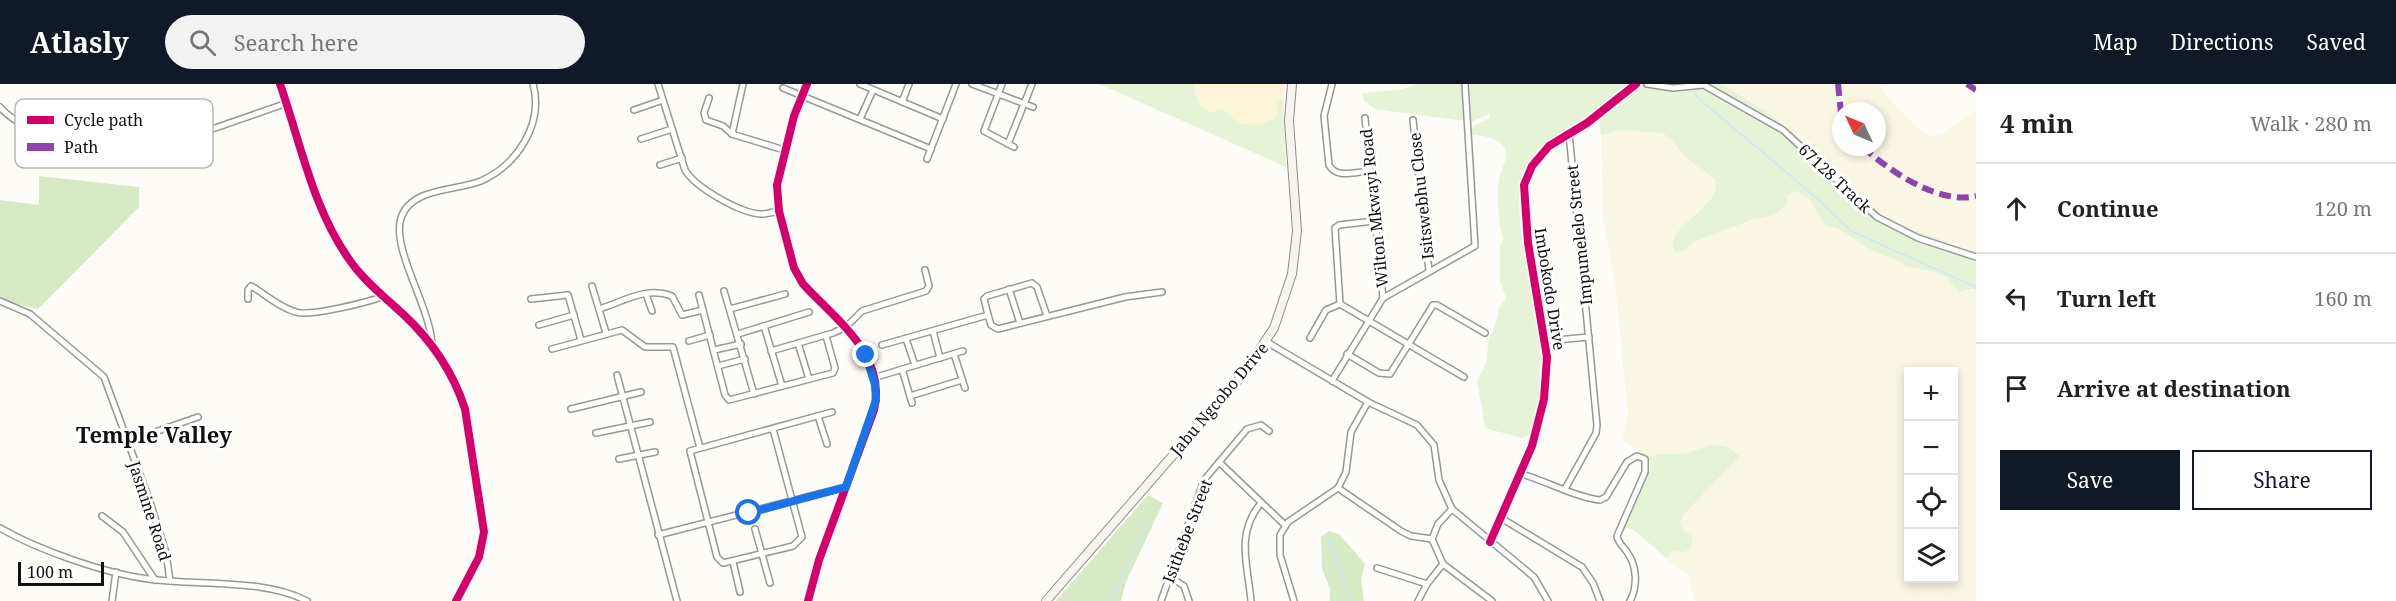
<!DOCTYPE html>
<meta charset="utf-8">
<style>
body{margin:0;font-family:"Noto Serif",serif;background:#f2f2f2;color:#222}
.controls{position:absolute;right:18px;bottom:18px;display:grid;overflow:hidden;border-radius:0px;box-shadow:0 3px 9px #0003}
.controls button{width:54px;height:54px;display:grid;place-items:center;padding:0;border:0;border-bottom:2px solid #e0e0e0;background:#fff;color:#222;font:30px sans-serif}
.compass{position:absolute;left:1832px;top:18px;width:54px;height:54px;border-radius:50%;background:#fff;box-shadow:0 3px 9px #0003;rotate:314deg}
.scale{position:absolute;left:18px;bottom:15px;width:86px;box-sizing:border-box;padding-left:6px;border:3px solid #111;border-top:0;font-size:16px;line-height:21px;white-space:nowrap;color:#111;-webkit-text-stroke:4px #fff;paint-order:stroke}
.stop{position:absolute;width:18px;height:18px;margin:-14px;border:4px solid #1a73e8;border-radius:50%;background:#fff}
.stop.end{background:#1a73e8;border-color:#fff;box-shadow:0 2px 6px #0008}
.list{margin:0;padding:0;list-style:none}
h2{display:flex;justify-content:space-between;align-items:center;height:78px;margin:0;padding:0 24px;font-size:26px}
h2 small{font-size:20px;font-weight:400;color:#767676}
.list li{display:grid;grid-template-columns:39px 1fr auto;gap:18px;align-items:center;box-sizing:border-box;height:90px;padding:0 24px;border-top:2px solid #e0e0e0}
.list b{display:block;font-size:22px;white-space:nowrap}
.list em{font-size:20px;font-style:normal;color:#767676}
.actions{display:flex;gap:12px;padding:18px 24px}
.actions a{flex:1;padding:14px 0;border:2px solid #111827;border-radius:0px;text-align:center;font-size:21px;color:#111827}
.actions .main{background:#111827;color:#fff}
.icon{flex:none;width:33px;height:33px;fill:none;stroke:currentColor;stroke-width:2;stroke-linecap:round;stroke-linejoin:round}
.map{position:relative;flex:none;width:1976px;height:517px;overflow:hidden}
header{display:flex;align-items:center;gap:36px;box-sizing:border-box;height:84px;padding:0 30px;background:#111827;color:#fff}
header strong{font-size:28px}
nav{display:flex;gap:33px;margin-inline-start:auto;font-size:21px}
.search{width:420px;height:54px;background:#f2f2f2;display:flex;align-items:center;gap:15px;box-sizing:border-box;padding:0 21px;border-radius:33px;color:#767676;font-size:22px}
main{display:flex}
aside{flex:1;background:#fff}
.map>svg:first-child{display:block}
.farmland{fill:#f9f7e4;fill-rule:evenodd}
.green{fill:#e7f3d7}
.forest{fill:#d8eac5}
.sand{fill:#fcf4d9}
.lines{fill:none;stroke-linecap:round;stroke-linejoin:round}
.stream{stroke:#cde8f7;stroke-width:1.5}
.minor-casing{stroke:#979795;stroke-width:8}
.secondary-casing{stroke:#8e8d8b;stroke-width:10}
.minor{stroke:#fffffe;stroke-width:5}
.secondary{stroke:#f6f4eb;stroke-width:8}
.quiet{stroke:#8e44ad;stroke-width:6;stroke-dasharray:12 6;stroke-linecap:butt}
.cycleway-casing{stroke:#fff;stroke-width:11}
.cycleway{stroke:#d6006c;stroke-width:8}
.route{stroke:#1a73e8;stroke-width:8}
.labels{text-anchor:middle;stroke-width:6;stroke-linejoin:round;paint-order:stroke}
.street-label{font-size:16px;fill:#111;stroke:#fff}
.district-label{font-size:22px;font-weight:bold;fill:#111;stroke:#fff}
.key{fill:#fff;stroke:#b8b8b8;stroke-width:1.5}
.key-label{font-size:16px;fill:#111}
</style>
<header>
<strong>Atlasly</strong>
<div class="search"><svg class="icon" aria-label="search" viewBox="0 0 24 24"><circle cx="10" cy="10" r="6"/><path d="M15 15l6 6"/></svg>Search here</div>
<nav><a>Map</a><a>Directions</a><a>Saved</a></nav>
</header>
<main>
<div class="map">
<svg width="1976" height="517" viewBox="0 0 1976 517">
<rect width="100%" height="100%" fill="#fdfcf7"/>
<!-- farmland -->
<g class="farmland">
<path d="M1721,0h159l1,5 33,36 17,12 12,-3 33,-24v144l-91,-36 -113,-103zM1841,27h36v36h-36z"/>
<path d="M1620,46l41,3 10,6 9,13 35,27 1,10 -9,15 -34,34 8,14 13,-10 18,-7 42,-16 20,-4 12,-10 2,-10 8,-4 14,9 14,25 15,4 33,22 23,8 12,8 28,5 11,5 11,13 19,1v310h-281l-7,-25 -21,-17 6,-8 6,-1 6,-18 -5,-9 5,-10 55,-57 -26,-12 -31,10h-24l-10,4 -27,-19 6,-24 -13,-133 -12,-63 -2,-83zM1908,288h46v206h-46z"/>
</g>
<!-- green -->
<g class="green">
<polygon points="1099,0 1193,0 1200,20 1211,28 1222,24 1238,38 1277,32 1277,17 1283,15 1286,83"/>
<polygon points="1419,0 1462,0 1465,37 1375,25 1364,17 1363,9 1399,6"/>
<path d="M1468,0h253l51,31 113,103 91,36v37l-4,-2 -13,3 -13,-15 -11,-5 -28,-5 -12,-8 -23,-8 -33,-22 -15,-4 -14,-25 -14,-9 -8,4 -2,10 -12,10 -20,4 -60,23 -11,9 -8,1c-15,-25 49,-44 40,-73l-30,-22 -14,-18 -9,-6 -42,-3 -19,6 -3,-23c-25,16 -52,24 -70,50 -25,36 12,151 14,198 1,25 -4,49 -11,72l-9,5 -37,-10 -8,-48 9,-16 3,-27 5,-7 5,-22 7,-10 -6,-17v-36l3,-5c-4,-18 -7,-41 -4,-60 1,-8 8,-19 7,-27 -1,-14 -23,-18 -34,-18v-8l18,-9v-4l-19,8z"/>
<polygon points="1714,360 1727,363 1740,372 1685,429 1680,439 1685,448 1693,453 1690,464 1685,468 1673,467 1667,475 1634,446 1623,443 1650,386 1649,374 1659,370 1683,370"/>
</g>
<!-- forest -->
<g class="forest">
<polygon points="39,92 139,103 139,123 38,225 0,216 0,116 39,121"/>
<polygon points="1148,411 1163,419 1126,498 1121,517 1056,517"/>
<polygon points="1329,447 1339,450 1365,480 1361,495 1364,517 1330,517 1330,505 1322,484 1321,453"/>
</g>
<!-- sand -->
<path class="sand" d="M1193,0h92l-2,15 -6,2v15c-8,7 -29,12 -39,6 -6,-4 -10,-10 -16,-14l-11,4c-12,-5 -15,-16 -18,-28z"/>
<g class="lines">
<!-- stream -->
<g class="stream">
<polyline points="1692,3 1697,13 1819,116 1851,147 1976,203"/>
<polyline points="1328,453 1351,517"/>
<polyline points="1111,517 1147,438"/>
</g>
<!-- minor casing -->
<g class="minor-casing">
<g id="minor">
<path d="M280,0c21,60 33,126 71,178 14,20 34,35 52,52 29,27 50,58 62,95l19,123 -5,25 -23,44"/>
<path d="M658,0l27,86c11,18 55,43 76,44 6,0 12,-2 18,-3"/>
<path d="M807,0l-13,32 -17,69 2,26 15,57 9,16c33,36 84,71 71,126l-55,150 -11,41"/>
<polyline points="860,0 943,35"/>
<polyline points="972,0 1033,23"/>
<polyline points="1002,0 984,47 1014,63"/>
<path d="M1332,0l-8,32 5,49c7,14 27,7 40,6"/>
<polyline points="1647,0 1673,4 1703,1"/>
<polyline points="1702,0 1783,46 1877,133 1918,154 1976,173"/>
<polyline points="783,4 931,65"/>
<polyline points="709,14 704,29 706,36 723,42 732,50 784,66"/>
<polyline points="902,18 909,0"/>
<path d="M0,23c19,23 96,54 126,52l161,-56"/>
<polyline points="634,26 663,16"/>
<polyline points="1365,34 1383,214"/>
<polyline points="860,35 873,6"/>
<polyline points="1413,36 1429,187"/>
<polyline points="732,50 743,0"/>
<polyline points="641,55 672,45"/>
<polyline points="1008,60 1032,0"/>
<polyline points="927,75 956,0"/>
<polyline points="660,81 682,74"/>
<polyline points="592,202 606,249"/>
<polyline points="1009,205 1020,239"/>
<polyline points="724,207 754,310"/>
<polyline points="646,210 652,227"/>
<polyline points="699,211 725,311 729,316 833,289 835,284 826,252"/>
<path d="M248,215v-9l3,-4c14,8 29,22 45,26 13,5 73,-10 88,-16"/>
<polyline points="531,215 568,211 581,256"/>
<polyline points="0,217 30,230 104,293 150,418 166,469 170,497"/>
<polyline points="1340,220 1335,144 1339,141 1374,137"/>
<path d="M599,225c24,-7 46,-23 73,-13l10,19 21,-5"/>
<polyline points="730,225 785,210"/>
<polyline points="988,231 984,215 987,212 1032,199 1037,203 1047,232"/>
<polyline points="539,241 574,231"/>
<polyline points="764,242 782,302"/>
<polyline points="933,247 940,274"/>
<polyline points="738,250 809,228"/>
<polyline points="1310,254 1326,226 1340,220 1464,293"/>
<polyline points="906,255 915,281"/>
<polyline points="689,257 710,251"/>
<polyline points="1545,257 1589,253"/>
<polyline points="1267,258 1368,318 1417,341 1434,361 1439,396 1452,425 1534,493 1548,517"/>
<polyline points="798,259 809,295"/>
<path d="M432,261c-1,-37 -41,-96 -31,-127 10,-31 56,-27 80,-37 36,-16 63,-57 52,-97"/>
<polyline points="882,261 988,231 991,241 998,245 1125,213 1162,208"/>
<polyline points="552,265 622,246 645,263 673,263 700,364"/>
<polyline points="714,266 741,260"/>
<polyline points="771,267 833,249 846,243 862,227 926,207 929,202 925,186"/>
<polyline points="954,270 965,304"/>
<polyline points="1347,270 1379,289 1390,290 1433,221 1437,221 1485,249"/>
<polyline points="718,282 745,275"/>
<polyline points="902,285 912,319"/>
<polyline points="617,291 677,517"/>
<polyline points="873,294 963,267"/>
<polyline points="1332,297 1383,214 1475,162 1465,0"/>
<polyline points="910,312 962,296"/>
<polyline points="571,325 641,308"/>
<polyline points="818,332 827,360"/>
<polyline points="773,345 802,453 793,462 723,479 717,473 690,367 832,328"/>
<polyline points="596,349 650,338"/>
<polyline points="126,358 198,333"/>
<polyline points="619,375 655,368"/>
<polyline points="1219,378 1285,441"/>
<path d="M1521,390c26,7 53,23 79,26l6,-3 21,-35 10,-6 8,3v13l-28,64c1,7 6,10 10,16 10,14 11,34 3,49"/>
<polyline points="1338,404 1401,447 1411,452 1432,455"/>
<polyline points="1565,405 1596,349 1597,341 1569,49"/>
<polyline points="1452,425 1438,440 1432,455 1443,480 1492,517"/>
<polyline points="102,432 123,448 155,496"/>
<polyline points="1501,434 1582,483 1593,499 1600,517"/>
<path d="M0,444c38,22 104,45 148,51 50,7 114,-1 159,22"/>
<polyline points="755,445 770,499"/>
<polyline points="658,451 846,403"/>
<polyline points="1490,458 1532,362 1544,315 1547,273 1528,159 1524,101 1532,82 1549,62 1587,39 1636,0"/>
<polyline points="733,478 740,508"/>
<polyline points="1377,484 1427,500"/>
<polyline points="1170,493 1184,502 1189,517"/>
<polyline points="112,517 116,488"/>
<polyline points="1161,517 1204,396 1247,345 1261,341 1269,347"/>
<path d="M1251,517c-3,-36 -16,-67 10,-98"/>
<polyline points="1294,517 1280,471 1280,451 1288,438 1338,404 1346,388 1351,348 1368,318"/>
<polyline points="1418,517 1427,500 1443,480"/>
</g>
</g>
<!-- secondary casing -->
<g class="secondary-casing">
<polyline id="secondary" points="1046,517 1241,293 1274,244 1292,190 1297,147 1289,37 1292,0"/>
</g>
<!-- minor -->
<use href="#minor" class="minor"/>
<!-- secondary -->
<use href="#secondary" class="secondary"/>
<!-- quiet -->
<g class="quiet">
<polyline points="1838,0 1841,29"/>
<polyline points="1967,0 1976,6"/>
<path d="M1863,63c26,24 76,58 113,49"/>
</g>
<!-- cycleway casing -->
<g class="cycleway-casing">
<g id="cycleway">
<path d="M280,0c21,60 33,126 71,178 14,20 34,35 52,52 29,27 50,58 62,95l19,123 -5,25 -23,44"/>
<path d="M807,0l-13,32 -17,69 2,26 15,57 9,16c33,36 84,71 71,126l-55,150 -11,41"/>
<polyline points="1490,458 1532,362 1544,315 1547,273 1528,159 1524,101 1532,82 1549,62 1587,39 1636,0"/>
</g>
</g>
<!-- cycleway -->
<use href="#cycleway" class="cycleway"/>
</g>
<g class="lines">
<!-- route -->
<polyline class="route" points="749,429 846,403 876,316 875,301 866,271"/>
</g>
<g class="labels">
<!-- street labels -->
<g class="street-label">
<text transform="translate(1835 94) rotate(43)" y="6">67128 Track</text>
<text transform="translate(1421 112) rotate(-96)" y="6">Isitswebhu Close</text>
<text transform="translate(1374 124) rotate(-96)" y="6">Wilton Mkwayi Road</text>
<text transform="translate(1579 151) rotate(-96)" y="6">Impumelelo Street</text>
<text transform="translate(1550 205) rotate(81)" y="6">Imbokodo Drive</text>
<text transform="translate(1219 315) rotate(-50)" y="6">Jabu Ngcobo Drive</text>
<text transform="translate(150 427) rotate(72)" y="6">Jasmine Road</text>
<text transform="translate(1187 447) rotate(-69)" y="6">Isithebe Street</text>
</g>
<!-- district labels -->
<g class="district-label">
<text x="154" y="359">Temple Valley</text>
</g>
</g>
<!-- legend -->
<rect x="15" y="15" width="198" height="69" rx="9" class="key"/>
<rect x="27" y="32" width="27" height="8" fill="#d6006c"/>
<rect x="27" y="59" width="27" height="8" fill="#8e44ad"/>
<g class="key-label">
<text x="64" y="42">Cycle path</text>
<text x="64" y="69">Path</text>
</g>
</svg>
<div class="controls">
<button>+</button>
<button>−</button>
<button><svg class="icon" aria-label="locate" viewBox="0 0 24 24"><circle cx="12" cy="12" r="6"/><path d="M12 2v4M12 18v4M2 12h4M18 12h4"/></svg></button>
<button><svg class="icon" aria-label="layers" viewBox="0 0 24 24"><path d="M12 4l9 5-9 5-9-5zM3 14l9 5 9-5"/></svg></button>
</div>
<svg class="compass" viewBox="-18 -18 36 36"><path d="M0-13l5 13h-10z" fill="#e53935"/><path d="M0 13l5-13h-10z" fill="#767676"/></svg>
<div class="scale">100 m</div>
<div class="stop" style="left:749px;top:429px"></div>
<div class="stop end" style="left:866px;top:271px"></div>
</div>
<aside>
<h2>4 min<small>Walk · 280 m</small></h2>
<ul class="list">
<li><svg class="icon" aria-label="ahead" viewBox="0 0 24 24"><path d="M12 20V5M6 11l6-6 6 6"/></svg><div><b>Continue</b></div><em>120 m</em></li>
<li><svg class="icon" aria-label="left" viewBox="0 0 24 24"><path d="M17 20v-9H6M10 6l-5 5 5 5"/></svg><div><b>Turn left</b></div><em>160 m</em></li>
<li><svg class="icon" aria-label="arrive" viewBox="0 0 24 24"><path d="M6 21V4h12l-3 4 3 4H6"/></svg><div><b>Arrive at destination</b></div></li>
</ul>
<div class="actions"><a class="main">Save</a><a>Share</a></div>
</aside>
</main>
